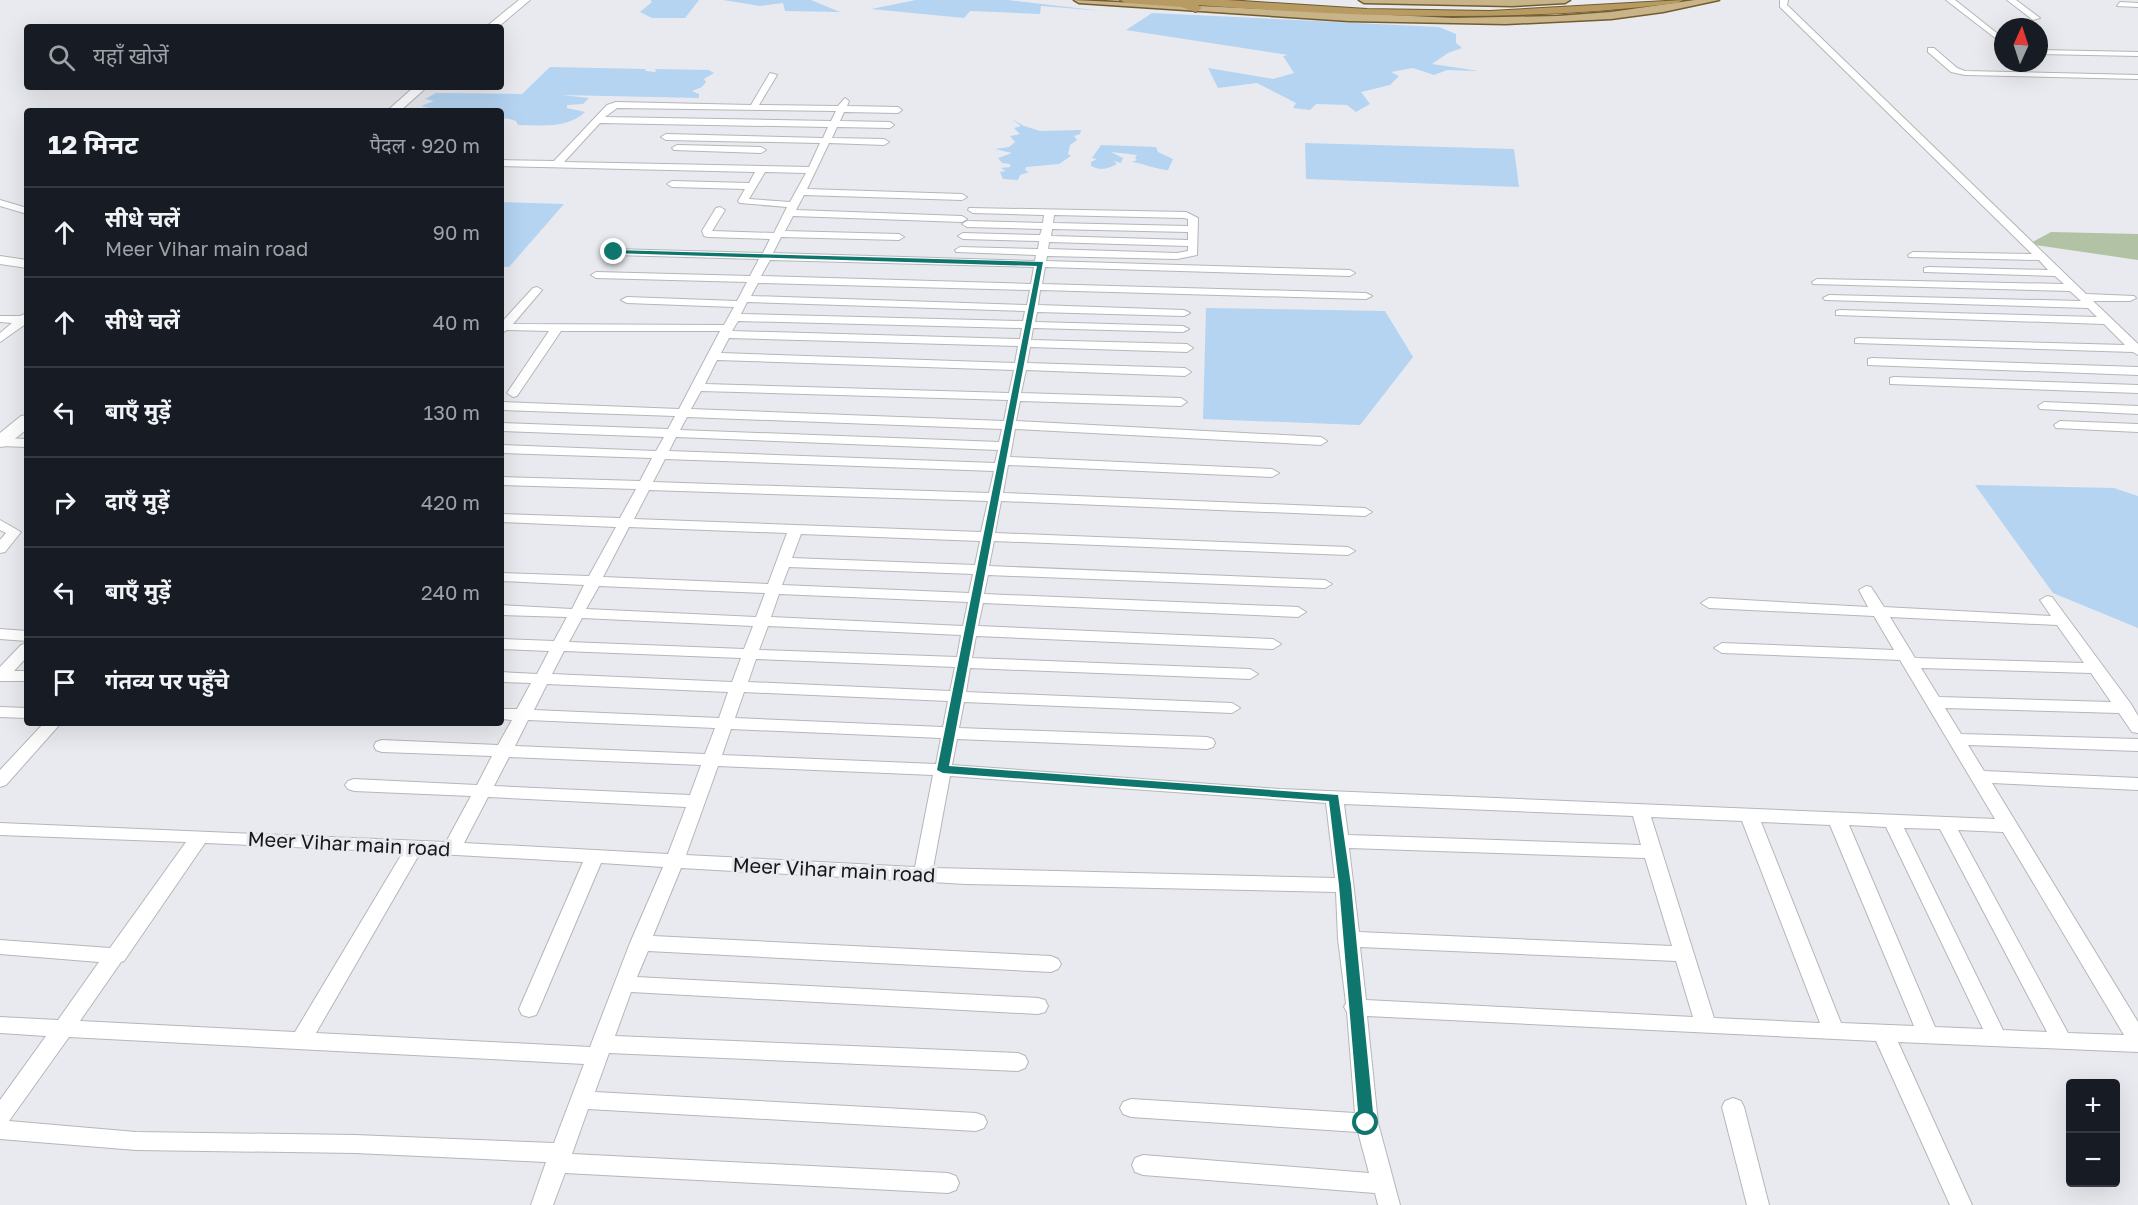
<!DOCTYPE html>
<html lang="hi">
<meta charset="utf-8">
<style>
body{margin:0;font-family:"Golos Text","Noto Sans Devanagari",sans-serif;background:#20242c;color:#f1f3f6}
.controls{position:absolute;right:18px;bottom:18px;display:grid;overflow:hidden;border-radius:6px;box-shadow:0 6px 24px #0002}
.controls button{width:54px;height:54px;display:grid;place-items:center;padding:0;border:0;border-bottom:2px solid #363941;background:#171b24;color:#f1f3f6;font:30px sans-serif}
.compass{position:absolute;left:1994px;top:18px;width:54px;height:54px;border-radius:50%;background:#171b24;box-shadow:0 6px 24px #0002;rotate:3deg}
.stop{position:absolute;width:18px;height:18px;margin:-14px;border:4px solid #0f766e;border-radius:50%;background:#fff}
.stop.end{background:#0f766e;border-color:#fff;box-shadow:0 2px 6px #0008}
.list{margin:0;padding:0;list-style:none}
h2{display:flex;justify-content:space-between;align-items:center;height:78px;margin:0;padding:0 24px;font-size:26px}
h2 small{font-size:20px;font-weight:400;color:#9ea1a6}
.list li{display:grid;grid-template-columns:39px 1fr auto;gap:18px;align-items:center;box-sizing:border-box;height:90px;padding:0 24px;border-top:2px solid #363941}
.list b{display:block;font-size:22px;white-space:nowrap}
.list p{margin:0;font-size:20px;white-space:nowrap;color:#9ea1a6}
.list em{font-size:20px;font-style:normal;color:#9ea1a6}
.icon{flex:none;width:33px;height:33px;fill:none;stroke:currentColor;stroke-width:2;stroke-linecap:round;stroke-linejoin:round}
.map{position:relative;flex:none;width:2138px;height:1205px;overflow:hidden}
.search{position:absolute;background:#171b24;box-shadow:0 6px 24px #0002;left:24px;top:24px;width:480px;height:66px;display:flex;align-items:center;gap:15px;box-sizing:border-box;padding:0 21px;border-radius:6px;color:#9ea1a6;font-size:22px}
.panel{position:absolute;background:#171b24;box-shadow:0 6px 24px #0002;left:24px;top:108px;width:480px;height:618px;border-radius:6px}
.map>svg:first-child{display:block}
.green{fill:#b2c2a4}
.water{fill:#b4d4f2}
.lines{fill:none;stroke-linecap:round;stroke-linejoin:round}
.minor-casing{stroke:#b5b6ba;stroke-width:2}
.tertiary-casing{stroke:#b5b6ba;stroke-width:2}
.secondary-casing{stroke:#b5b6ba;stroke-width:2}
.primary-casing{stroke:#735d2f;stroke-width:3}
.trunk-casing{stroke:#735d2f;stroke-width:2}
.minor{fill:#fff;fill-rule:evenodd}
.tertiary{fill:#fff;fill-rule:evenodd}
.secondary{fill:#fff;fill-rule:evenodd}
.primary{fill:#c9b48a;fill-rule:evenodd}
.trunk{fill:#b79b63;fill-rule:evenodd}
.route{fill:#0f766e}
.labels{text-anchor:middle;stroke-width:6;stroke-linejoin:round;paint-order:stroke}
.near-street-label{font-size:20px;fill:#171718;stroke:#e9eaef}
</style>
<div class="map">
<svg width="2138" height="1205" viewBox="0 0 2138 1205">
<rect width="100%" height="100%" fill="#e9eaef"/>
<!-- green -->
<polygon class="green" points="2051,232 2138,234 2138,260 2029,244"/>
<!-- water -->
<g class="water">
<polygon points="650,0 699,0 685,18 652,18 640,12 652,2"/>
<polygon points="723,0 811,0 840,12 785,11 783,3 760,6"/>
<polygon points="916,0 1008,0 1103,11 1041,6 1040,14 970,11 964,18 871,9"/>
<polygon points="1152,13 1439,27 1456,34 1456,43 1462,48 1448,53 1432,64 1479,71 1447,70 1434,75 1413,68 1391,72 1399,76 1390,85 1361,92 1370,104 1356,112 1347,105 1316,104 1310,110 1293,108 1296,103 1257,83 1218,88 1208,68 1273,79 1294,73 1283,56 1288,55 1126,30"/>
<path d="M550,67l95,2 1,2 10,1 -1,-3 54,1 5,3 -10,6 2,3 -4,5 -10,4 7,3v4l-137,-3 27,3 -6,6 -16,1v3l18,4c-18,17 -43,13 -67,13l-2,-4 -10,-3 -5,3v-10h-3l4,-3 -9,3h-52l-20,-5 13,-5 -9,-2 11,-6 86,1z"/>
<polygon points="1012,119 1024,126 1040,131 1081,130 1080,134 1074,136 1077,140 1070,145 1068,154 1071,156 1059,164 1026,167 1025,170 1029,172 1020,175 1018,180 1003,179 1000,172 1006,171 1001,168 1010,167 1010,164 1002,163 998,158 1012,153 995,149 1009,147 1015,142 1010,136 1020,134 1014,128 1021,126"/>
<polygon points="1305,143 1514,149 1519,187 1306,179"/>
<path d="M1101,145l55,2 2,5 15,7 -5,11c-15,-1 -21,-6 -36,-8l5,-2 -2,-2 2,-3 -26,-3 12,6 -2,5 -7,-2 3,3c-9,5 -16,7 -26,2v-4l6,-3 -5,-1z"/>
<polygon points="501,202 564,204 509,267 501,267"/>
<polygon points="1206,308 1385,311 1413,357 1360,425 1203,419"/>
<polygon points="1975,485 2114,488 2138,496 2138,628 2053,593"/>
</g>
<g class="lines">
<!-- minor casing -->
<g class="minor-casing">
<g id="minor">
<polygon points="1780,0 1788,0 1787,5 2086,294 2134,296 2136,298 2130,301 2093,301 2138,344 2138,355 2133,352 1855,343 1855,339 1859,338 2125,345 2104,324 1836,315 1836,311 1840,310 2097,317 2088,308 1825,300 1823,298 1829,295 2081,301 2070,291 1813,284 1812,282 1817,279 2064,284 2055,276 1924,272 1924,268 1928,267 2048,270 2039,260 1909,257 1908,255 1913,252 2032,254 1780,7"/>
<polygon points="1946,0 1955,0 2003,38 2003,44"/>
<polygon points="2007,0 2016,0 2040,18 2033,20"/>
<polygon points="2120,2 2138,3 2138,7 2117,6"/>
<polygon points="1928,48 1934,48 1957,68 1965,71 2138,75 2138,79 1965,75 1951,72 1928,52"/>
<polygon points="2039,50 2138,52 2138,56 2039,54"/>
<path d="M770,73l7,2 -18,30 79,1 7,-8 4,3 -2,5 51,1 4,3 -4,3 -54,-1 -4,9 50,1 4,3 -4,3 -53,-1 -5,11 52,1 5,3 -5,3 -55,-2 -22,46 155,5 5,3 -5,3 -158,-5 -8,15 166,6 5,3 -5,3 -169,-6 -8,15 114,3 5,3 -5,3 -118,-3 -8,16 262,8 1,-6 -80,-3 -1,-2 5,-3 78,2 1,-8 -76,-2 -5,-3 5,-3 77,2 2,-6 -75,-2 -5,-3 5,-3 76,2 1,-8 -71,-2 -5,-3 1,-2 217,4 12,6 -1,37 -20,4 -130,-3 -1,5 304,9 5,3 -5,3 -305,-9 -3,17 324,9 6,3 -6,3 -326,-9 -2,15 146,5 6,3 -6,3 -147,-4 -2,10 148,4 6,3 -6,3 -150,-4 -2,12 156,4 6,4 -6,4 -157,-5 -3,16 158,5 6,4 -6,4 -159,-6 -5,23 160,5 6,4 -6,4 -161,-5 -4,20 305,16 6,4 -6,4 -306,-16 -5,28 262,12 7,4 -7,4 -264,-12 -5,28 362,15 7,4 -7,4 -364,-15 -6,32 353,14 7,4 -7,4 -354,-14 -5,25 336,14 7,4 -7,4 -337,-13 -4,19 314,13 8,5 -8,5 -315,-14 -5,23 295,13 8,5 -8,5 -297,-13 -4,22 278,11 8,5 -8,5 -280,-11 -4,24 266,11 8,5 -8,5 -268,-11 -5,26 248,9 6,2 2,4 -2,4 -6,2 -250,-10 -5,26 328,24 715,30 -95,-159 -178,-7 -8,-5 8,-5 172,7 -20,-34 -165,-8 -8,-5 8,-5 159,9 -9,-17 7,-4 5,1 13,20 167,9 -11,-16 7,-4 5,1 79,107 7,12v17l-6,-1 -13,-19 -174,-5 16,26 177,5v12l-170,-6 16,26 154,7v12l-146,-7 146,239v30l-240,-10 74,163h-22l-74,-164 -509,-25 11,107 22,82h-22l-3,-12 -232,-18 -8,-3 -3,-7 3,-7 8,-3 226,18 -11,-41 -227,-15 -8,-3 -3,-6 3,-6 8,-3 224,14 -8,-101 -3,-5 2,-4 -8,-64 -2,-47 -370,-8 -285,-16 -28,68 398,20 7,3 3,5 -3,5 -7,3 -403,-21 -11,26 401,21 7,2 3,6 -3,6 -7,2 -407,-22 -16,44 403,17 7,3 3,6 -3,6 -7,3 -409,-18 -14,39 381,21 8,3 3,6 -3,6 -8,3 -388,-22 -16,45 376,19 8,3 3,7 -3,7 -8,3 -383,-20 -12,32h-22l15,-43 -191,-9 -219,-3 -136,-11v-39l46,-64 -46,-3v-16l58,3 41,-58 -99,-8v-14l110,8 76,-106 -186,-7v-12l446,19 25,-46 -117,-5 -6,-2 -3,-4 3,-4 6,-2 123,6 15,-29 -110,-4 -6,-2 -2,-4 2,-4 6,-2 116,5 14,-25 -11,-1v-10h16l14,-26 -30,-1v-10l36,2 12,-23 -48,-2v-10l53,2 13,-24 -66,-2v-10l71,4 12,-24 -83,-4v-8l88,3 27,-49 -115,-5v-8l119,4 16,-29 -135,-4v-8l139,4 12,-23 -151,-5v-8l155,6 8,-14 -163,-6v-8l167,6 7,-13 -174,-6v-8l178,7 41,-78h-159l-44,65 -4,1 -6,-4 42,-62 -42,-1 -6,3v-10l32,-35 4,-1 5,3 -29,34 211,1 10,-18 -107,-4 -6,-3 6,-3 110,4 10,-19 -151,-4 -5,-3 5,-3 154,4 9,-17 -145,-4 -5,-3 5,-3 149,4 7,-14 -62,-2 -4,-1 -2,-5 14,-23 4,-1 5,3 -13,21 62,2 13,-26 -47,-4 -2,-2 7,-12 -73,-2 -5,-3 5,-3 77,2 6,-11 -254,-6v-6l53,1 53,-56 9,-3 135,3zM617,108l219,3 -5,10 -226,-4zM600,123l228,4 -5,11 -157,-4 -5,3 5,3 154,3 -11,24 -245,-5zM765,172l41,1 -16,29 -41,-3zM1054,215l130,3 4,1v7l-135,-3zM1052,229l136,3v8l-137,-4zM1049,242l139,4v5l-11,2 -129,-4zM770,260l264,7 -3,17 -270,-8zM758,283l272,7 -3,15 -276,-9zM747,302l278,9 -2,10 -282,-7zM738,321l284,7 -2,11 -288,-8zM729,338l289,8 -3,17 -294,-10zM717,360l297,10 -5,23 -304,-9zM701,391l307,9 -4,21 -313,-12zM687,417l315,12 -3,13 -319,-12zM676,437l322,13 -3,13 -326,-12zM665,459l329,12 -5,22 -336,-11zM649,490l339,11 -7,31 -347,-13zM629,527l158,6 -19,51 -165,-7zM801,534l179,7 -5,24 -183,-7zM789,567l184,7 -4,19 -187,-8zM599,586l166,7 -9,24 -170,-8zM779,594l189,8 -5,24 -192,-9zM1890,617l167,8 27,38 -169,-5zM582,618l171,8 -9,23 -175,-7zM768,626l193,9 -4,22 -198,-7zM564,651l177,7 -9,24 -180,-8zM756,659l199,8 -5,24 -202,-9zM1921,668l170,5 20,29 -172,-5zM547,684l181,8 -9,26 -185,-8zM744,692l204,9 -5,26 -208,-9zM528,720l187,8 -10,26 -190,-8zM731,729l210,9 -5,26 -214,-9zM509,757l192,8 -11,30 -196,-9zM718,766l215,9 -18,92 -229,-12zM950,776l376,27 9,75 -402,-10zM488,797l198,10 -18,47 -204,-11zM1344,804l289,12 8,29 -293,-10zM1651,817l91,4 78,202 -106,-5zM1761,822l69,3 84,201 -73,-3zM1849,825l37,2 97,202 -48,-2zM1904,828l36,1 107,203 -44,-2zM1958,830l45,2 121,203 -56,-2zM205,843l198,9 -108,180 -215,-11 41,-59 3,-1zM1349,848l296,10 27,88 -313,-14zM420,853l163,9 -64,147 3,6 7,2 7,-2 3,-6 62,-146 62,4 -33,76 -40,104 -274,-14zM1360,947l316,14 17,56 -327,-17zM69,1037l515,27 -30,79 -199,-8 -219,-3 -127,-11z"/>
<polygon points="677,145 761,147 766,150 761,153 674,150 672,148"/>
<polygon points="0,200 27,208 27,214 0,206"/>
<polygon points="27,313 27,323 0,342 0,333 12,323 0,322 0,316 20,316"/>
<polygon points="1872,358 2138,367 2138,375 1868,365 1868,359"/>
<polygon points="1894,377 2138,385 2138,393 1890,384 1890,378"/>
<polygon points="2044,402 2138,406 2138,414 2040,409 2038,406"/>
<polygon points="2060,421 2138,424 2138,432 2056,428 2054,425"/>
<polygon points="0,438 27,439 27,447 0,446"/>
<polygon points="0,520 21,532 5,552 0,553 0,540 6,533 0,530"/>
<polygon points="0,629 27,631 27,641 0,639"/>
<polygon points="27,643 27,657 14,671 27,671 27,681 0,681 0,667 21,645"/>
<polygon points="0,707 27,708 27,718 0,717"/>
<polygon points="44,723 61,723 6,785 0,787 0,770"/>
<polygon points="1733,1098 1741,1101 1744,1107 1769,1205 1747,1205 1722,1107 1725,1101"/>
</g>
</g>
<!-- tertiary casing -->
<g class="tertiary-casing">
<polygon id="tertiary" points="0,256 27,260 27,268 0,264"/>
</g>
<!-- secondary casing -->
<g class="secondary-casing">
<g id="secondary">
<polygon points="519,0 530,0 498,27 486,27"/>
<polygon points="414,87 427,87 400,111 387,111"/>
<polygon points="27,415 27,429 6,446 0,447 0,433 21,416"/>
</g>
</g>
<!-- primary casing -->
<g class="primary-casing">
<g id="primary">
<polygon points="1074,0 1453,18 1558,16 1611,12 1695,0 1719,0 1663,12 1611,19 1506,24 1349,21 1079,3"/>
<polygon points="1359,0 1570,0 1565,3 1512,6 1364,3"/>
</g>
</g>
<!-- trunk casing -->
<g class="trunk-casing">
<path id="trunk" d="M1120,0h107l140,9 123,2 193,-11 -6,3c-161,20 -319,14 -479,2l4,3 -6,4 -15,-5 -55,-4z"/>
</g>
<!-- minor -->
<use href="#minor" class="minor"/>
<!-- tertiary -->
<use href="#tertiary" class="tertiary"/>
<!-- secondary -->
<use href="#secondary" class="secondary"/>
<!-- primary -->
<use href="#primary" class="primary"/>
<!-- trunk -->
<use href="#trunk" class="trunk"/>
</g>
<!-- route -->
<polygon class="route" points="614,250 1043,262 949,766 1338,795 1351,885 1374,1123 1371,1127 1362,1127 1359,1123 1339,885 1329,801 943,773 937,770 1037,266 611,253"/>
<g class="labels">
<!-- near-street labels -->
<g class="near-street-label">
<text transform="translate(349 844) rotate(3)" y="7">Meer Vihar main road</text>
<text transform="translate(834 870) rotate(3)" y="7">Meer Vihar main road</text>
</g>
</g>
</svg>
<div class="controls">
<button>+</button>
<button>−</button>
</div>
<svg class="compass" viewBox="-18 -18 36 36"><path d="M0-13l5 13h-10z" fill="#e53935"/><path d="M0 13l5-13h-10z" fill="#9ea1a6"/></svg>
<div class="stop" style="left:1366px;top:1123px"></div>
<div class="stop end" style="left:614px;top:252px"></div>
<div class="search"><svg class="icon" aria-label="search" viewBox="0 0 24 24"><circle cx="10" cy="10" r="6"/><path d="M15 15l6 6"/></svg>यहाँ खोजें</div>
<section class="panel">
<h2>12 मिनट<small>पैदल · 920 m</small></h2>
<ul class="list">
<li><svg class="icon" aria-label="ahead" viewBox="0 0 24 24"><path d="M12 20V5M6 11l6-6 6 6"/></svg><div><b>सीधे चलें</b><p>Meer Vihar main road</p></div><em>90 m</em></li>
<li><svg class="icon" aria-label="ahead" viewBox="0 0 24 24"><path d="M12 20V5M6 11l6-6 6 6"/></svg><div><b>सीधे चलें</b></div><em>40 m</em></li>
<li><svg class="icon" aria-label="left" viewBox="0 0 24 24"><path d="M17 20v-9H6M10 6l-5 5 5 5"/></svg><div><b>बाएँ मुड़ें</b></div><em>130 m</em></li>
<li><svg class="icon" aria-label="right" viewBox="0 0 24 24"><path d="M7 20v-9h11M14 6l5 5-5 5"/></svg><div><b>दाएँ मुड़ें</b></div><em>420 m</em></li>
<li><svg class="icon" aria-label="left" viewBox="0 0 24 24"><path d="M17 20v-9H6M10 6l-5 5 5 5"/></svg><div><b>बाएँ मुड़ें</b></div><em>240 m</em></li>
<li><svg class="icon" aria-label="arrive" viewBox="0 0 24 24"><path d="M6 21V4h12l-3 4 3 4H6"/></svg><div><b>गंतव्य पर पहुँचे</b></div></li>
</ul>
</section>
</div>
